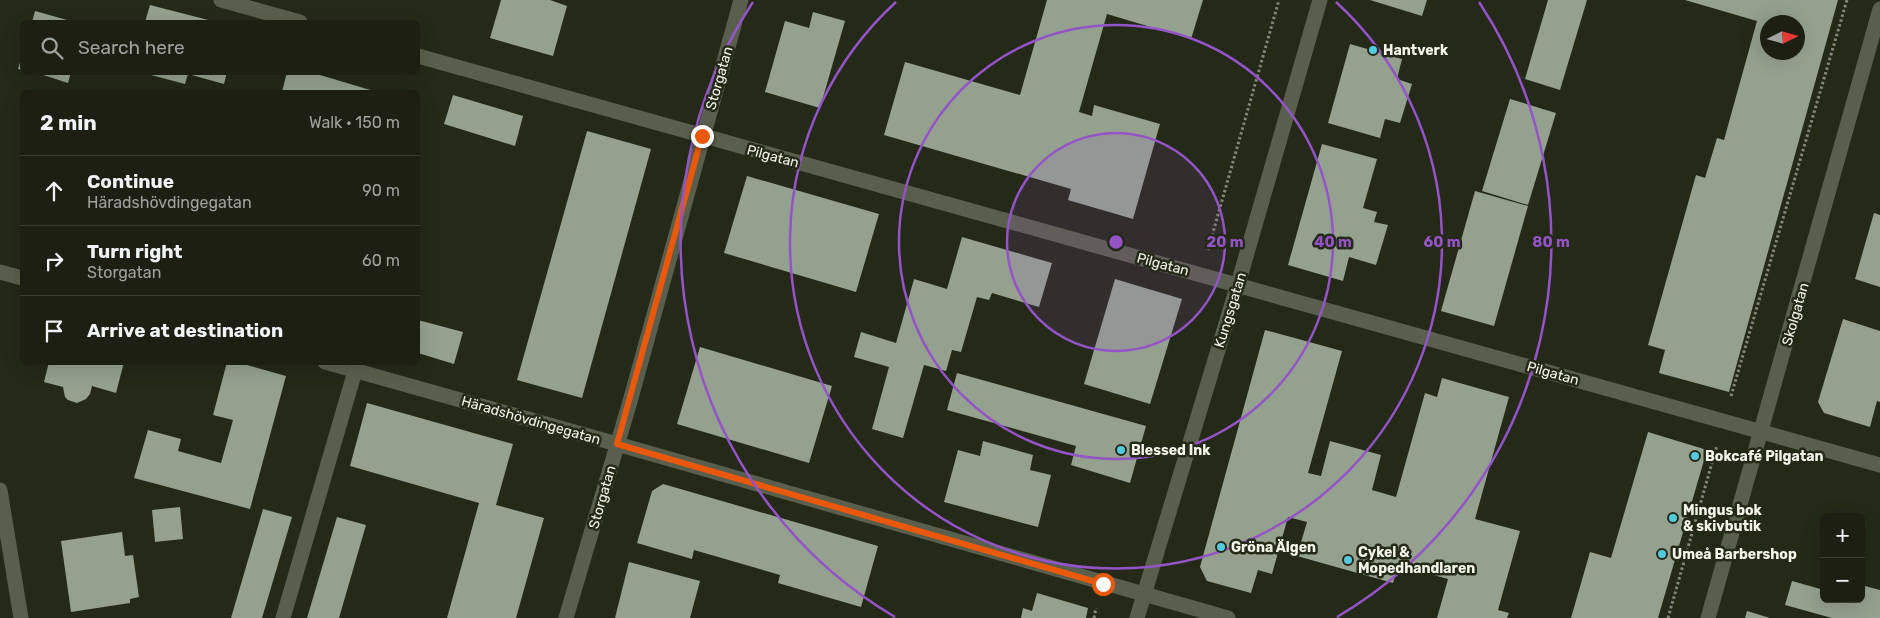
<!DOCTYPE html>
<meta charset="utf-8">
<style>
body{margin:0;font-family:Rubik,sans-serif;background:#292c20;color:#f1f3f6}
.controls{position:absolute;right:15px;bottom:15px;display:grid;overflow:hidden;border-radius:8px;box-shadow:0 5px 20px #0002}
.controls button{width:45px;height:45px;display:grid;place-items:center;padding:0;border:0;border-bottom:1px solid #3a3d32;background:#1c1f12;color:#f1f3f6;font:25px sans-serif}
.compass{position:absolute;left:1760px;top:15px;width:45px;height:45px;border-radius:50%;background:#1c1f12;box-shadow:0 5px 20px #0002;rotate:85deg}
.stop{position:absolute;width:15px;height:15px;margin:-11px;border:4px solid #ea580c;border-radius:50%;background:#fff}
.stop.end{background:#ea580c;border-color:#fff;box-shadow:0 1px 5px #0008}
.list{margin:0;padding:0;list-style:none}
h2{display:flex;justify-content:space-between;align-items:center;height:65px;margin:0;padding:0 20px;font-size:21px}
h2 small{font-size:16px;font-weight:400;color:#a0a29f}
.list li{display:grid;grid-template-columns:32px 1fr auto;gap:15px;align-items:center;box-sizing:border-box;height:70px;padding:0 20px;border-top:1px solid #3a3d32}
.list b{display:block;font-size:19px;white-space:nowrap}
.list p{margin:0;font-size:16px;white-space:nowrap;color:#a0a29f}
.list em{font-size:16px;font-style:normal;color:#a0a29f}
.icon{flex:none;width:28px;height:28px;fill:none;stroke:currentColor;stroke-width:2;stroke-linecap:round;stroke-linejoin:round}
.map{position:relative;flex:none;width:1880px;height:618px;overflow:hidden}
.search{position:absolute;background:#1c1f12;box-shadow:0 5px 20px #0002;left:20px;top:20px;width:400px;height:55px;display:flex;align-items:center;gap:12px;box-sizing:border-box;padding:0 18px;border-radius:8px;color:#a0a29f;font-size:19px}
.panel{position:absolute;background:#1c1f12;box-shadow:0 5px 20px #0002;left:20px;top:90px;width:400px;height:275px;border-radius:8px}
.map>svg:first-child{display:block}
.building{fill:#94a18f;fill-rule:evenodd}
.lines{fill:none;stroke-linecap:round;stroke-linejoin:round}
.path{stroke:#848779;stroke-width:3;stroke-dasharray:2.5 2.5;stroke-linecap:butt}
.minor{stroke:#5a5f4d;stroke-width:15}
.route{stroke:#ea580c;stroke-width:6}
.ring{fill:none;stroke:#9354c8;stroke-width:2.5}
.poi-dot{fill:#54cade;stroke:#252918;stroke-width:2}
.labels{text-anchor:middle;stroke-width:5;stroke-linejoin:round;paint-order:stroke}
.poi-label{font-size:14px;font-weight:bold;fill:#f3f5eb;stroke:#252918;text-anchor:start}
.street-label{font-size:14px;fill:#f3f5eb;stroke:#252918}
.centre{fill:#9354c8;stroke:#252918;stroke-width:2.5}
.ring-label{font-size:15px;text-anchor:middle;font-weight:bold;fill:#9354c8;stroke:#252918;stroke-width:5;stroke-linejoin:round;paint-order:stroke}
</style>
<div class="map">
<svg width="1880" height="618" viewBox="0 0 1880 618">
<rect width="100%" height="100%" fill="#252918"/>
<!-- building -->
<g class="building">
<polygon points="501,0 550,0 567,6 553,56 490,38"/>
<polygon points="1047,0 1203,0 1191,39 1107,14 1079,112 1092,116 1094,105 1160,124 1133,219 1068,200 1071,189 884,135 905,62 1020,95"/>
<polygon points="1370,0 1427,0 1422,16"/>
<polygon points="1548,0 1587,0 1560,90 1525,79"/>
<path d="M1685,0h153l-109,392 -70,-19 6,-23 -17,-5 48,-170 9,3 12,-40 7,2 33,-119zM1768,22h30v30h-30z"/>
<polygon points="150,5 216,22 145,22"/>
<polygon points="35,11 74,22 32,22"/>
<polygon points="813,12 845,21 820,108 765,92 785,21 809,28"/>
<polygon points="1350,44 1402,59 1397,79 1412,84 1400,123 1385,119 1380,138 1328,123"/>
<polygon points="22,56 22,70 18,69"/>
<polygon points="34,72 71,72 68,83"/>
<polygon points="152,72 227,72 224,84 188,74 185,84 151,75"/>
<polygon points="287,72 310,72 377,92 282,92"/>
<polygon points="453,95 523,116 515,146 444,124"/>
<polygon points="1510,99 1556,113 1528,205 1482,191"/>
<polygon points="587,131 651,149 582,398 517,380"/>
<polygon points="1322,144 1377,159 1363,208 1377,212 1374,222 1388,225 1376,265 1349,257 1343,281 1288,265"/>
<polygon points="747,176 879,214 856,292 724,253"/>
<polygon points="1475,191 1528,206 1494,326 1441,311"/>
<polygon points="1874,213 1880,215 1880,287 1855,279"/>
<polygon points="962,237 1052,263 1039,307 992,293 989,300 977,297 961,352 952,350 946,371 924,365 903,438 872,429 889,367 854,357 861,332 896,343 914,279 947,289"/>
<polygon points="1115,279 1182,299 1150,404 1084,384"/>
<polygon points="1843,319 1880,331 1880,402 1877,401 1870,427 1824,413 1818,402"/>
<polygon points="418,320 463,332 454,364 418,353"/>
<polygon points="1265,330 1342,351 1308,473 1321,476 1330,441 1381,455 1372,490 1396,497 1425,393 1437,397 1442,378 1509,397 1475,519 1520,531 1498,610 1509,613 1507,618 1437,618 1448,579 1398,565 1393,583 1297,556 1307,522 1288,517 1272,574 1258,570 1251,593 1207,581 1200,567"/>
<polygon points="700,347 832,386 809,463 677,424"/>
<polygon points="49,362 124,362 116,393 92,386 90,394 86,399 77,403 68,400 65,397 63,387 44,382"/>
<polygon points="227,362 236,362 286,376 250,509 134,478 148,430 181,439 178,451 221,463 233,420 213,415"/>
<polygon points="957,373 1146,426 1130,483 1071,465 1076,446 947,410"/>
<polygon points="367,403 513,444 496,505 544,518 516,618 447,618 479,503 350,466"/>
<polygon points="1648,432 1707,450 1658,618 1571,618 1590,552 1611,558"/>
<polygon points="983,441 1033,455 1030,470 1051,475 1038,527 944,502 958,450 980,456"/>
<polygon points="663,484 878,546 861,607 778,583 780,575 694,550 692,559 637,543 652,491"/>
<polygon points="180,507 183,539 155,542 152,510"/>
<polygon points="263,509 292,517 262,618 231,618"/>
<polygon points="337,517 366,525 339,618 307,618"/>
<polygon points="122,532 125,556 133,555 139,597 130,599 130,603 71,612 61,541"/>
<polygon points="629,562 700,581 690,618 615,618"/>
<polygon points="1792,581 1824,590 1824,599 1861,599 1861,585 1880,590 1880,618 1832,618 1785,605"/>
<polygon points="1037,593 1088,608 1086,618 1021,618 1023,608 1032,611"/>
<polygon points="1747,611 1770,618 1745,618"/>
</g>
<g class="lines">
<!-- path -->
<g class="path">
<polyline points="1208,250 1279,0"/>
<polyline points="1731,396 1847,0"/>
<polyline points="1094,618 1096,608"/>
<polyline points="1668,618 1717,445"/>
</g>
<!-- minor -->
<g class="minor">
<polyline points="221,0 300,22"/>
<polyline points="418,56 1880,465"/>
<polyline points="0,272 22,278"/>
<polyline points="325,362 617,444 1228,618"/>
<polyline points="0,490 21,618"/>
<polyline points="283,618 355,371"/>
<polyline points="566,618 629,405 741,0"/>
<polyline points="1137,618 1238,284 1320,0"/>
<polyline points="1708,618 1880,9"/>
</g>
</g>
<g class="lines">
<!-- route -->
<polyline class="route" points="702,136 617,444 1103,584"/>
</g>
<!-- distance rings -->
<circle cx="1116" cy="242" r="109" fill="#9354c8" fill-opacity=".12"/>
<g class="ring">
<circle cx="1116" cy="242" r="109"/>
<circle cx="1116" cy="242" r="217"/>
<path d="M1336 2A326 326 0 1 1 896 2"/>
<path d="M895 617A435 435 0 0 1 753 2M1479 2A435 435 0 0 1 1337 617"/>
</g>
<!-- markers -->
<g class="poi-dot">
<circle cx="1373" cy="50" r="5"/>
<circle cx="1121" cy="450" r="5"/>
<circle cx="1695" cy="456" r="5"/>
<circle cx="1673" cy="518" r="5"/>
<circle cx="1221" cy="547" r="5"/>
<circle cx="1662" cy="554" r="5"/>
<circle cx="1348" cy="560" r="5"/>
</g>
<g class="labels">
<!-- poi labels -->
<g class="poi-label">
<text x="1383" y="55">Hantverk</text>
<text x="1131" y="455">Blessed Ink</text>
<text x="1705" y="461">Bokcafé Pilgatan</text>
<text x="1683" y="515">Mingus bok<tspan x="1683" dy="16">&amp; skivbutik</tspan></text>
<text x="1231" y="552">Gröna Älgen</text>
<text x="1358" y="557">Cykel &amp;<tspan x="1358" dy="16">Mopedhandlaren</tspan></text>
<text x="1672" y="559">Umeå Barbershop</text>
</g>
<!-- street labels -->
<g class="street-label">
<text transform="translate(719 78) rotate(-74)" y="5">Storgatan</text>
<text transform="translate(773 156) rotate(15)" y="5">Pilgatan</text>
<text transform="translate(1163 264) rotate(15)" y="5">Pilgatan</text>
<text transform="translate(1230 310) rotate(-73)" y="5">Kungsgatan</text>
<text transform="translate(1795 314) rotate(-74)" y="5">Skolgatan</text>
<text transform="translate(1553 373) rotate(16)" y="5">Pilgatan</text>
<text transform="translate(531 420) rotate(16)" y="5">Häradshövdingegatan</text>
<text transform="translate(602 497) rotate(-74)" y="5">Storgatan</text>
</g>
</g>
<circle cx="1116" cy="242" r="8" class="centre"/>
<g class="ring-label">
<text x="1225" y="247">20 m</text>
<text x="1333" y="247">40 m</text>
<text x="1442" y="247">60 m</text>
<text x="1551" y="247">80 m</text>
</g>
</svg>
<div class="controls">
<button>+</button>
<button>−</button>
</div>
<svg class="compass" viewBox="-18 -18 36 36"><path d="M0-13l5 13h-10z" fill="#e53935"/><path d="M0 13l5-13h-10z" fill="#a0a29f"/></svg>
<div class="stop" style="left:1103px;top:584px"></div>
<div class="stop end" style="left:702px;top:136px"></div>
<div class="search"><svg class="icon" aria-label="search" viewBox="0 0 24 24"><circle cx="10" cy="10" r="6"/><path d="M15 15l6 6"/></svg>Search here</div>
<section class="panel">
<h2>2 min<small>Walk · 150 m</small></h2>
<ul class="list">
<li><svg class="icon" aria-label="ahead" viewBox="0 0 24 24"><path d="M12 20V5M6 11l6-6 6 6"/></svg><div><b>Continue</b><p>Häradshövdingegatan</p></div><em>90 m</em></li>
<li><svg class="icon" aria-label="right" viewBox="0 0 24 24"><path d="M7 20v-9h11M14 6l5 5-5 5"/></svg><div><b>Turn right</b><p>Storgatan</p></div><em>60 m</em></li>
<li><svg class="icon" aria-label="arrive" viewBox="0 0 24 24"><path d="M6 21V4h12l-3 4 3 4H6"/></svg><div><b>Arrive at destination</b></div></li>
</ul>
</section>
</div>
